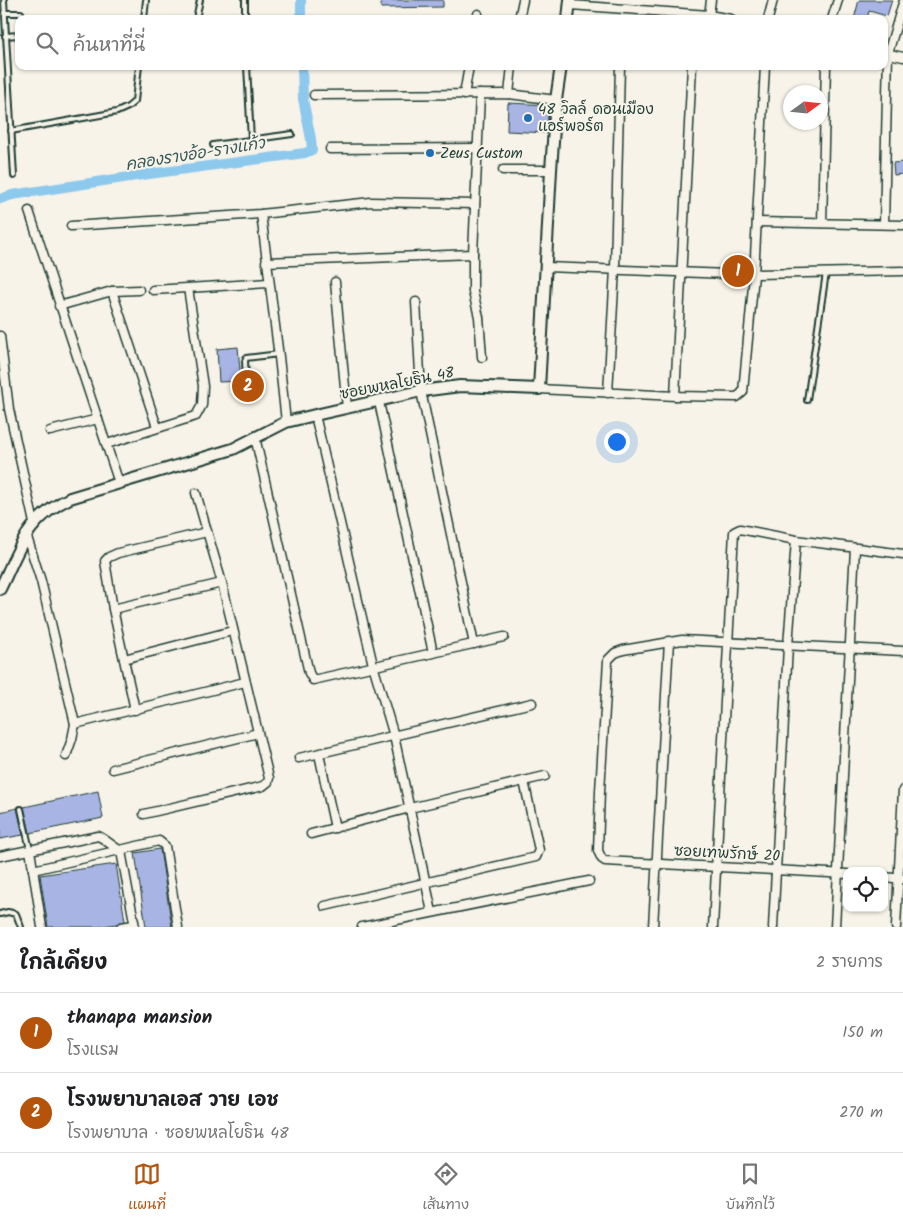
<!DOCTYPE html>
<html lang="th">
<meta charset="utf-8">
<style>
body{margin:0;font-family:Kalam,"Playpen Sans Thai",sans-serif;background:#f2f2f2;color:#202124}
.controls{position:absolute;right:15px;bottom:15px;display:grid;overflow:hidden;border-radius:10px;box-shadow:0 1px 4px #0004}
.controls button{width:45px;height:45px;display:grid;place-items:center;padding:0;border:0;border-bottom:1px solid #e0e0e0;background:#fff;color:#202124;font:25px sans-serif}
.compass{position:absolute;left:783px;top:85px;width:45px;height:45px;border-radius:50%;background:#fff;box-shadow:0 1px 4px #0004;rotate:75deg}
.you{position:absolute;left:616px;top:441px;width:18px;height:18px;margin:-12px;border:4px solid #fff;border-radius:50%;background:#1a73e8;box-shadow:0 0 0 8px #1a73e833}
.badge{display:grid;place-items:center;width:32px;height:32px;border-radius:50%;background:#b45309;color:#fff;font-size:16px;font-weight:700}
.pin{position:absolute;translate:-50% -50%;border:2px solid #fff;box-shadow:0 1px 5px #0006}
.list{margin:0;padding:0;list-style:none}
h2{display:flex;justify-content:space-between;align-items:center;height:65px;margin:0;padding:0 20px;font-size:21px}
h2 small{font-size:16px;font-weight:400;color:#757577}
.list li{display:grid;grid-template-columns:32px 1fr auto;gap:15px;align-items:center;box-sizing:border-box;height:80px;padding:0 20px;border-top:1px solid #e0e0e0}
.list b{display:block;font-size:19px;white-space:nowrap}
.list p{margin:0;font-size:16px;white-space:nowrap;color:#757577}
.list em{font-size:16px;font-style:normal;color:#757577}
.icon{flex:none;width:28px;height:28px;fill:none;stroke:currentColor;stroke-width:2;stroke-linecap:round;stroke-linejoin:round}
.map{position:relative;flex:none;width:903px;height:927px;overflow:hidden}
.search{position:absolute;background:#fff;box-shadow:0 1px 4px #0004;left:15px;right:15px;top:15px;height:55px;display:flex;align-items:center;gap:12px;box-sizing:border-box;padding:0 18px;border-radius:10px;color:#757577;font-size:19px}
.sheet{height:225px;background:#fff}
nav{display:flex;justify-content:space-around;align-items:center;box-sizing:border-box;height:70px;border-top:1px solid #e0e0e0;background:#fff;font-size:14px;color:#757577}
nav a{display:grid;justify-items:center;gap:2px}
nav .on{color:#b45309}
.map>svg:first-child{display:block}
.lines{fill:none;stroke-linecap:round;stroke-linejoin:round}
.canal{stroke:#8dc8ed;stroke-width:10}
.building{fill:#a7b4e4;stroke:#1f3d34}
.service-casing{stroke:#1f3d34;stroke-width:8}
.minor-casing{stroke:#1f3d34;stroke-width:11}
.tertiary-casing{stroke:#1f3d34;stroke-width:14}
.service{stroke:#f7f3e8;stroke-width:4}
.minor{stroke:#f7f3e8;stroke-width:8}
.tertiary{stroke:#f7f3e8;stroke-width:10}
.poi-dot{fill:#1f6fb2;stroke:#f7f3e8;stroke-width:2}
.labels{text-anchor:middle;stroke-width:4;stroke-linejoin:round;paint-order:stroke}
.poi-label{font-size:15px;fill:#1f3d34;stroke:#f7f3e8;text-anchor:start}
.street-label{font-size:15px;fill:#1f3d34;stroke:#f7f3e8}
.water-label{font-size:16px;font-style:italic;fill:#355959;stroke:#f7f3e8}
</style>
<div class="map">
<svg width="903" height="927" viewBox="0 0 903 927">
<rect width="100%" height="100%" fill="#f7f3e8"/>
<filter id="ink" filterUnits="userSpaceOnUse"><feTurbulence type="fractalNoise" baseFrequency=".02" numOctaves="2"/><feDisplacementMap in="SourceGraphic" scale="10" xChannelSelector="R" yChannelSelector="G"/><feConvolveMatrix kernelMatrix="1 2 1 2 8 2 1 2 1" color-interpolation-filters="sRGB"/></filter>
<g filter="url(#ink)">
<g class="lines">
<!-- canal -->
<g class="canal">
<polyline points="301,19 301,0"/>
<polyline points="0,199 12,195 149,174 305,153 312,150 311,139 303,99 302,66"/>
</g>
</g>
<!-- building -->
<g class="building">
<polygon points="381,0 443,0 443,7 381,8"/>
<polygon points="859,0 892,0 887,16 869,11 867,19 854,19"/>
<polygon points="508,103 549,105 547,133 507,131"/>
<polygon points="903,162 903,174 894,175 893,163"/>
<polygon points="238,347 241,381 219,382 217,349"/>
<polygon points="98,791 103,818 30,833 24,807"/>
<polygon points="17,808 23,835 0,839 0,812"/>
<polygon points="160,849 172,927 146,927 135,853"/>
<polygon points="116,864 125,921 116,924 98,927 48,927 40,875"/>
</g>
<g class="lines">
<!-- service casing -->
<g class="service-casing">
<g id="service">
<polyline points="4,0 14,176"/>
<polyline points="245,0 245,19"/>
<polyline points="4,13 21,13 25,19"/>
<polyline points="144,19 146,0"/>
<polyline points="196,19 200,0"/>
<polyline points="5,36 19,35"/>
<polyline points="247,66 251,140"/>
<polyline points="11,131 117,112 128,107 135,101 139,66"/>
<polyline points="213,145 292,134"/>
<polyline points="246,379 245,361 246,358 279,354"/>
<polyline points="807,400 826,273"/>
<polyline points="21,809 30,850"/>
<polyline points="0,914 8,912 16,914 21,927"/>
</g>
</g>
<!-- minor casing -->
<g class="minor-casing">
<g id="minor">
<polyline points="570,5 709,15 731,19"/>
<polyline points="709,15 711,0"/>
<polyline points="477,19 478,14"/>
<polyline points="519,19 523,0"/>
<polyline points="768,19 773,0"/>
<polyline points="832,19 838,0"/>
<polyline points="885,53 903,57"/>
<polyline points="480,94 473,254 473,292 479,317 482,357"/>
<polyline points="509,94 512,66"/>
<polyline points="314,95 509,94 556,100"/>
<polyline points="464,95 469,66"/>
<polyline points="330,149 477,148"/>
<polyline points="503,170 551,170"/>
<polyline points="29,211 119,483"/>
<polyline points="261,214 279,357 286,422"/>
<polyline points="757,222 903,225"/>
<polyline points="822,223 826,66"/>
<polyline points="884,224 888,53 903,3"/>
<polyline points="71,226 261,214 371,202 475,204"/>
<polyline points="266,262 473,254"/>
<polyline points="546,267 754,275"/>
<polyline points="754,274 903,271"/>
<polyline points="335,282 347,408"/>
<polyline points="153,290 269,283"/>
<polyline points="112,291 157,427"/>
<polyline points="416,302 421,391 474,644"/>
<polyline points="59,306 112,291 139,290"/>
<polyline points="0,336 9,409 34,523"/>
<polyline points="539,389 675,396 737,397 743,392 754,275 765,66"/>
<polyline points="608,393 615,269 620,66"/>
<polyline points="675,396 692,66"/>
<polyline points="379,402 433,653"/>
<polyline points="315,415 373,665 394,736 432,912"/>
<polyline points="50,431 98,419"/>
<polyline points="255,437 309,673 313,680 504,637"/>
<polyline points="107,444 196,416 202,405 203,386 188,288"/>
<polyline points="26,534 41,581 75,724 72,739 66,756"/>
<polyline points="113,609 222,583"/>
<polyline points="124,659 232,631"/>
<polyline points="135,710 113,609 105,561 109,557 118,553 207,532"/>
<polyline points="75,724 245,682"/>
<polyline points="319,754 335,828"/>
<polyline points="299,758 532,703"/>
<polyline points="113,769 258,733"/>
<polyline points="144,814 263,786 268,782 269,778 222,583 196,493"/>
<polyline points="311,834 410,808 545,776"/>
<polyline points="30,850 42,927"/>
<polyline points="121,851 135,927"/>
<path d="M0,856l98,-20c6,2 15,11 23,15"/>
<polyline points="33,870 159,841 165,846 178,927"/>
<polyline points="847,874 605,861 602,859 598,851 600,791 608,660 615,653 623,650 682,640 903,651"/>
<polyline points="884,877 903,879"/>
<polyline points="325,906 536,857 539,850 524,781"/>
<polyline points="121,927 134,925"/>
<polyline points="362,927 589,881"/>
<polyline points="653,927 669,641"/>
<polyline points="713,927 734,532 740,529 796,540 903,554"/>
<polyline points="773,927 788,646 796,540"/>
<polyline points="835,927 855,548"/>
<polyline points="896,927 903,790"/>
</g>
</g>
<!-- tertiary casing -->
<g class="tertiary-casing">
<g id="tertiary">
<polyline points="568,19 570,0"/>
<path d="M0,589c20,-41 26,-70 70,-91l163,-49 53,-27 29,-7 106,-24 39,-5 79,3 12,-219 5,-70 5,-34"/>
</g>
</g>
<!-- service -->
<use href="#service" class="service"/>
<!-- minor -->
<use href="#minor" class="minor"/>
<!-- tertiary -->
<use href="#tertiary" class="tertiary"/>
</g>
</g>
<!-- markers -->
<g class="poi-dot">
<circle cx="528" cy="118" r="5"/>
<circle cx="430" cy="153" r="5"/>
</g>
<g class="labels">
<!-- poi labels -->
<g class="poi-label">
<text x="538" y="114">48 วิลล์ ดอนเมือง<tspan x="538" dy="17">แอร์พอร์ต</tspan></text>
<text x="440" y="158">Zeus Custom</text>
</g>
<!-- street labels -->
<g class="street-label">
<text transform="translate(397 383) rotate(-11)" y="5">ซอยพหลโยธิน 48</text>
<text transform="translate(727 853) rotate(3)" y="5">ซอยเทพรักษ์ 20</text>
</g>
<!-- water labels -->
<g class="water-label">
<text transform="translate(195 153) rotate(-9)" y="6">คลองรางอ้อ-รางแก้ว</text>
</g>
</g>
</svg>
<div class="controls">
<button><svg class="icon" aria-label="locate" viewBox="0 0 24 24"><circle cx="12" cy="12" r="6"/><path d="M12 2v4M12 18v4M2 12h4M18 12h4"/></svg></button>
</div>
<svg class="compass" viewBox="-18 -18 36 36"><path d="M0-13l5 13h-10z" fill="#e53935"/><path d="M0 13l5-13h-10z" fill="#757577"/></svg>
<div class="you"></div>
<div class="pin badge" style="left:738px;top:271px">1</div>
<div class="pin badge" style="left:248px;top:386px">2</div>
<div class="search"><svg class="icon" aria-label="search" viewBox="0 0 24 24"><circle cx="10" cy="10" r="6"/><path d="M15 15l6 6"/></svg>ค้นหาที่นี่</div>
</div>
<section class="sheet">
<h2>ใกล้เคียง<small>2 รายการ</small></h2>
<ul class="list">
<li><span class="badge">1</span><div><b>thanapa mansion</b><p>โรงแรม</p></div><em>150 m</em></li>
<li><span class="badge">2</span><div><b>โรงพยาบาลเอส วาย เอช</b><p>โรงพยาบาล · ซอยพหลโยธิน 48</p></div><em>270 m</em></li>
</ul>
</section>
<nav>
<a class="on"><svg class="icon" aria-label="map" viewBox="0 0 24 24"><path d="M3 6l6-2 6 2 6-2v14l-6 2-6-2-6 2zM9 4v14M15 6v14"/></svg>แผนที่</a>
<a><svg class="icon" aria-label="directions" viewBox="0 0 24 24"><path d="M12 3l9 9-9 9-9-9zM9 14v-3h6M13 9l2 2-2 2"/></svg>เส้นทาง</a>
<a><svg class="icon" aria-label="saved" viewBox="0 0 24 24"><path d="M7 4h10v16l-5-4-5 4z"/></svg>บันทึกไว้</a>
</nav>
